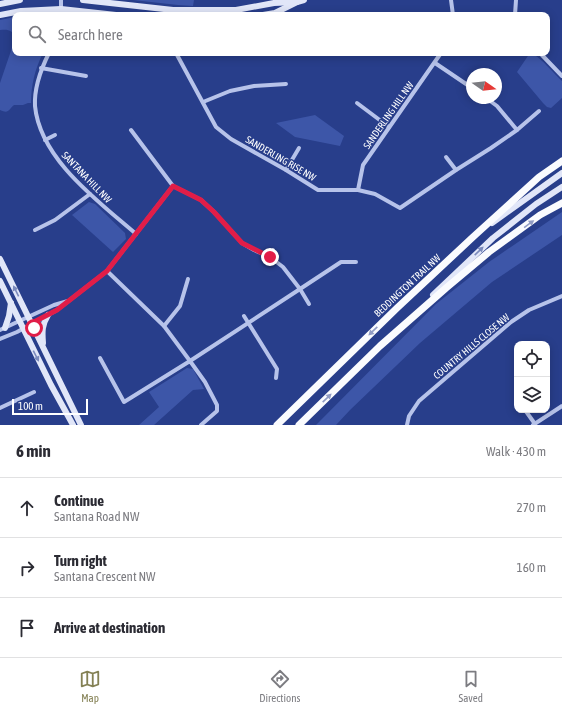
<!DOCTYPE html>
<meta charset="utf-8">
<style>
body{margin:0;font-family:"Asap Condensed",sans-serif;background:#f2f2f3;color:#2b2b33}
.controls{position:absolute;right:12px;bottom:12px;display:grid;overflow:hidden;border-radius:8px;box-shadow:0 2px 10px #0003}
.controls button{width:36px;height:36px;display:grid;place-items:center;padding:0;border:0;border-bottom:1px solid #e1e1e2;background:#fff;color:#2b2b33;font:20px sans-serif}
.compass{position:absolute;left:466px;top:68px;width:36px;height:36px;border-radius:50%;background:#fff;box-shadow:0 2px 10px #0003;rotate:104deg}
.scale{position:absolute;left:12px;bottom:10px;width:76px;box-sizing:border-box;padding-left:4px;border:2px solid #fff;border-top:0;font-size:11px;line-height:14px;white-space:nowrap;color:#fff;-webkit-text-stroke:3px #283e8b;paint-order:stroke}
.stop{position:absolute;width:12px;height:12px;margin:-9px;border:3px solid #e11d48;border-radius:50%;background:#fff}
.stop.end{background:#e11d48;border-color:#fff;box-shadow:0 1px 4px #0008}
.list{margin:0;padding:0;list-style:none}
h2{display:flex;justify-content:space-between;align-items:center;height:52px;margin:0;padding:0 16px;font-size:17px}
h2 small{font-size:13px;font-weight:400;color:#7c7c81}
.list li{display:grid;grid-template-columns:26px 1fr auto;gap:12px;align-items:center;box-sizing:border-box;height:60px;padding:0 16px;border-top:1px solid #e1e1e2}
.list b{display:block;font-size:15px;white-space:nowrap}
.list p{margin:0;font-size:13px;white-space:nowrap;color:#7c7c81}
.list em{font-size:13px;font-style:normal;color:#7c7c81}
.icon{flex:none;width:22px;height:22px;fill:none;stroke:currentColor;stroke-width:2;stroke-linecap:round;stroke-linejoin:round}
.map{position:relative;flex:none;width:562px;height:425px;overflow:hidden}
.search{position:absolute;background:#fff;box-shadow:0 2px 10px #0003;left:12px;right:12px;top:12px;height:44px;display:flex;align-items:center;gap:10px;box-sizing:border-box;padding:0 14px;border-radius:8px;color:#7c7c81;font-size:15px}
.sheet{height:232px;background:#fff}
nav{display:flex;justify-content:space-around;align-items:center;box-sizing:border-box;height:56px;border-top:1px solid #e1e1e2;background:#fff;font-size:11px;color:#7c7c81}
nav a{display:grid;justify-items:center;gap:2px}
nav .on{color:#848054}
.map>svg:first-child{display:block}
.green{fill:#3d56a8}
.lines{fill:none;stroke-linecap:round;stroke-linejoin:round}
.street{stroke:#b7c3ea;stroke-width:4}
.secondary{stroke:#e1e6f8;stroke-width:6}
.primary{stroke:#fafbfe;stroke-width:7}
.oneway{fill:#919cc4}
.oneway2{fill:#7b8abc}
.route{stroke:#e11d48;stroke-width:5}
.labels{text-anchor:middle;stroke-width:3;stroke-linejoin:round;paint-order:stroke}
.street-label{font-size:10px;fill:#fff;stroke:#283e8b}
</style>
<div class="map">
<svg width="562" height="425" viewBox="0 0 562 425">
<rect width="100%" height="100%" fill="#283e8b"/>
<!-- green -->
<g class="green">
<polygon points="133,0 194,0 193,6 178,5"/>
<path d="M15,17v21c-2,-8 -7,-9 -15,-8v-10z"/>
<path d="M15,39v14h28c-8,16 -12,32 -12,50h-3l-5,2h-9c-6,5 -5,9 -14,5v-27z"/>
<path d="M530,53c8,1 25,22 32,28v17l-11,10 -4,-1 -4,-4 -26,-31z"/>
<polygon points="315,115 344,136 340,146 295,137 276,123"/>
<polygon points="89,202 95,204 125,233 126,239 113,252 72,215"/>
<polygon points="562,212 562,235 492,282 420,343 350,410 336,425 316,425 436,304 489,262"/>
<polygon points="187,368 193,369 204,389 193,390 154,425 139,425 159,407 149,392"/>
</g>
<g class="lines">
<!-- street -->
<g class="street">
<polyline points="451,0 453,15"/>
<polyline points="61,15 61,0"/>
<polyline points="515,15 516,0"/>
<path d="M49,53c-8,16 -15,35 -14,53 5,53 63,95 101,128"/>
<polyline points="176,53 216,127 231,139 286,170 318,190 358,190 375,194 400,208 456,170 491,148 517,130 539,111"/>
<polyline points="540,53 562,76"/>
<polyline points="435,63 472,88"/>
<polyline points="41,68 86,76"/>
<polyline points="486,98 497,106 517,130"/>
<polyline points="203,102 230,91 254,86 286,84"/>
<polyline points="357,103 389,127"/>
<polyline points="45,140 55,135"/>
<polyline points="446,157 456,170"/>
<polyline points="286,170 299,148"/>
<polyline points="358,190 363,165 441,53"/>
<polyline points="35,230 55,220 90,194"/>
<polyline points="270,257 273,250"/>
<polyline points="107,271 164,326 190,361 300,289 283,267 270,257 254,250 242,243 214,212 201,200 173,186 131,130"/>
<polyline points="309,304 300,289 341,262 356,262"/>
<polyline points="244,316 277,369 276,378"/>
<polyline points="164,326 180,306 188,279"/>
<polyline points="0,330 54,305 68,301"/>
<polyline points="0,339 17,332 57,310 107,271 173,186"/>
<polyline points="100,358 124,402 190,361 205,382 217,405 217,411 201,425"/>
<polyline points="0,408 34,392"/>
<polyline points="525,410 535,424"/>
<polyline points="407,425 409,416 419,401 511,322 529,310 562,296"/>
<polyline points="533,425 562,406"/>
</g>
<!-- secondary -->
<g class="secondary">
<polyline points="83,0 173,10 236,10 274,3 297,2"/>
<polyline points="0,4 20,0"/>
<polyline points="0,15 21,11 61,9 116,15"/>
<polyline points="263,15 275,13 297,2 304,0"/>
<polyline points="492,223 562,173"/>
<polyline points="0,259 81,425"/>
<polyline points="0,281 51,385 73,425"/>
<polyline points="433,295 493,238 536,204 562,187"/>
<polyline points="5,328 9,316 11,303"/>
<path d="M43,343c-1,-12 -1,-18 5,-28"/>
</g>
<!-- primary -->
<g class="primary">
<polyline points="277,425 397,308 473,237 539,177 562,161"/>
<polyline points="299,425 380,346 446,288 489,252 540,215 562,203"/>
</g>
</g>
<!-- one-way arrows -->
<defs><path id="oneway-solid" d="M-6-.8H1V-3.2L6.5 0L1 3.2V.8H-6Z"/></defs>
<g class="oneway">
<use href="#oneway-solid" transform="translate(529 224) rotate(-36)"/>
<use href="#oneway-solid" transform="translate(373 331) rotate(136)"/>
<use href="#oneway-solid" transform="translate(327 398) rotate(-44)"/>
</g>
<g class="oneway2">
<use href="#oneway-solid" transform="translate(479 251) rotate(-44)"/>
<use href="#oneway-solid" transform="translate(16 291) rotate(-116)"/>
<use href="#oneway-solid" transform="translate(36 356) rotate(63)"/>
</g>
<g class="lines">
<!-- route -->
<polyline class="route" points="34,328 32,323 57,310 107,271 173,186 201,200 214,212 242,243 270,257"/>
</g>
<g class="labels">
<!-- street labels -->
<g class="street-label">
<text transform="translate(388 115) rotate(-55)" y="4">SANDERLING HILL NW</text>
<text transform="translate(281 158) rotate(30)" y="4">SANDERLING RISE NW</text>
<text transform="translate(87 177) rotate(46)" y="4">SANTANA HILL NW</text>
<text transform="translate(407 285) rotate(-43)" y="4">BEDDINGTON TRAIL NW</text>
<text transform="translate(471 346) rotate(-40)" y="4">COUNTRY HILLS CLOSE NW</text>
</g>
</g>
</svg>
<div class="controls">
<button><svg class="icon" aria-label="locate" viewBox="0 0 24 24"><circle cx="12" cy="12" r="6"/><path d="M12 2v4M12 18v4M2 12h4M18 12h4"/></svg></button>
<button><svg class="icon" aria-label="layers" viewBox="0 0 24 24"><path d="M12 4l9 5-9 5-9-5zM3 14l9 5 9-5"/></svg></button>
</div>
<svg class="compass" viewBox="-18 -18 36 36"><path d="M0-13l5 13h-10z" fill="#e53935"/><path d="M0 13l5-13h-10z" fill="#7c7c81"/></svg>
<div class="scale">100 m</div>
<div class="stop" style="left:34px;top:328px"></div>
<div class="stop end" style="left:270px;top:257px"></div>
<div class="search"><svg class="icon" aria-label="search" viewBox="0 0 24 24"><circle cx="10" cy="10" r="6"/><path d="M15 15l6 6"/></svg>Search here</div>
</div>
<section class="sheet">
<h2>6 min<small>Walk · 430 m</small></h2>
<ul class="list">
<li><svg class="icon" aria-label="ahead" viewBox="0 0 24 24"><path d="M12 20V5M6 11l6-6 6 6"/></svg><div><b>Continue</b><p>Santana Road NW</p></div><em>270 m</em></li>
<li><svg class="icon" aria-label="right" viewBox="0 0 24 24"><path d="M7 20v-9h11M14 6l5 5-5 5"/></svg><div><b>Turn right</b><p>Santana Crescent NW</p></div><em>160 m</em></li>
<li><svg class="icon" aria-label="arrive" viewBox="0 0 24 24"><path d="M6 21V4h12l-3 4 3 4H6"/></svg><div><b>Arrive at destination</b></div></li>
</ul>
</section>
<nav>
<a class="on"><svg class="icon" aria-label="map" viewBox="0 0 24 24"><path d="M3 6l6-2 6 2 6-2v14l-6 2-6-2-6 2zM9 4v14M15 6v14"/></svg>Map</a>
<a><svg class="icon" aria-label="directions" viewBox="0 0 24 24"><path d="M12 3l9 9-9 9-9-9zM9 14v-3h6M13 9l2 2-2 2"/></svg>Directions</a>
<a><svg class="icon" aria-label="saved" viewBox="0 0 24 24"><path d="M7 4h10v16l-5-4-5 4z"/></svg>Saved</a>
</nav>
